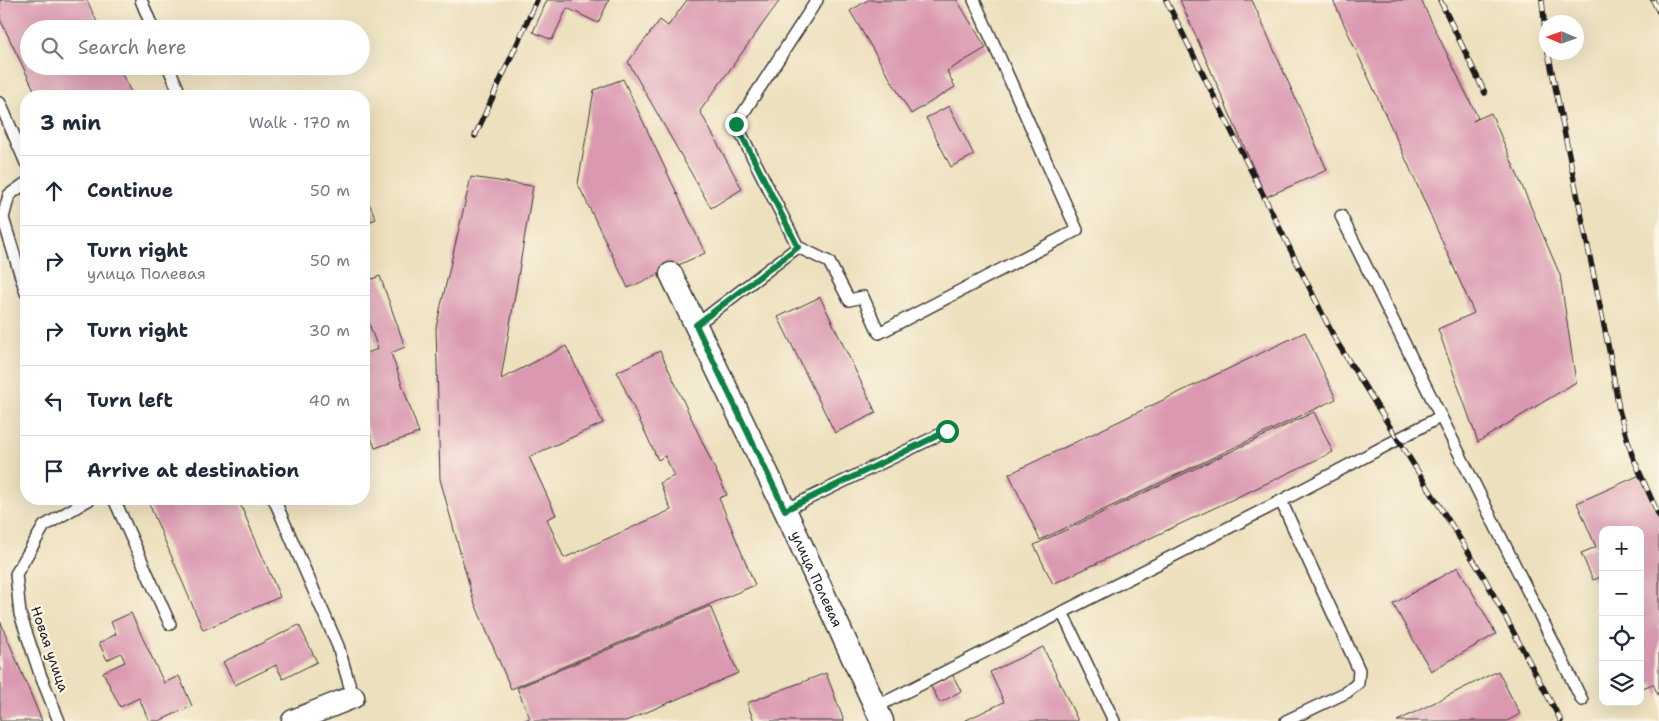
<!DOCTYPE html>
<meta charset="utf-8">
<style>
body{margin:0;font-family:"Shantell Sans",sans-serif;background:#f6f6f7;color:#1f2937}
.controls{position:absolute;right:15px;bottom:15px;display:grid;overflow:hidden;border-radius:10px;box-shadow:0 5px 20px #0002}
.controls button{width:45px;height:45px;display:grid;place-items:center;padding:0;border:0;border-bottom:1px solid #e0e1e3;background:#fff;color:#1f2937;font:25px sans-serif}
.compass{position:absolute;left:1539px;top:15px;width:45px;height:45px;border-radius:50%;background:#fff;box-shadow:0 5px 20px #0002;rotate:272deg}
.stop{position:absolute;width:15px;height:15px;margin:-11px;border:4px solid #0b8043;border-radius:50%;background:#fff}
.stop.end{background:#0b8043;border-color:#fff;box-shadow:0 1px 5px #0008}
.list{margin:0;padding:0;list-style:none}
h2{display:flex;justify-content:space-between;align-items:center;height:65px;margin:0;padding:0 20px;font-size:21px}
h2 small{font-size:16px;font-weight:400;color:#747a83}
.list li{display:grid;grid-template-columns:32px 1fr auto;gap:15px;align-items:center;box-sizing:border-box;height:70px;padding:0 20px;border-top:1px solid #e0e1e3}
.list b{display:block;font-size:19px;white-space:nowrap}
.list p{margin:0;font-size:16px;white-space:nowrap;color:#747a83}
.list em{font-size:16px;font-style:normal;color:#747a83}
.icon{flex:none;width:28px;height:28px;fill:none;stroke:currentColor;stroke-width:2;stroke-linecap:round;stroke-linejoin:round}
.map{position:relative;flex:none;width:1659px;height:721px;overflow:hidden}
.search{position:absolute;background:#fff;box-shadow:0 5px 20px #0002;left:20px;top:20px;width:350px;height:55px;display:flex;align-items:center;gap:12px;box-sizing:border-box;padding:0 18px;border-radius:28px;color:#747a83;font-size:19px}
.panel{position:absolute;background:#fff;box-shadow:0 5px 20px #0002;left:20px;top:90px;width:350px;height:415px;border-radius:20px}
.map>svg:first-child{display:block}
.building{fill:#da99b1}
.lines{fill:none;stroke-linecap:round;stroke-linejoin:round}
.lane-casing{stroke:#3b3934;stroke-width:14}
.street-casing{stroke:#3b3934;stroke-width:25}
.lane{stroke:#fff;stroke-width:11}
.street{stroke:#fff;stroke-width:22}
.rail-casing{stroke:#1c1c1c;stroke-width:5.5}
.rail{stroke:#fcf5e5;stroke-width:4;stroke-dasharray:11;stroke-linecap:butt}
.route{stroke:#0b8043;stroke-width:6}
.labels{text-anchor:middle;stroke-width:4.5;stroke-linejoin:round;paint-order:stroke}
.street-label{font-size:14px;fill:#1c1c1c;stroke:#fcf5e5}
</style>
<div class="map">
<svg width="1659" height="721" viewBox="0 0 1659 721">
<rect width="100%" height="100%" fill="#fcf5e5"/>
<filter id="ink" filterUnits="userSpaceOnUse"><feTurbulence type="fractalNoise" baseFrequency=".02" numOctaves="2"/><feDisplacementMap in="SourceGraphic" scale="10" xChannelSelector="R" yChannelSelector="G"/><feConvolveMatrix kernelMatrix="1 2 1 2 8 2 1 2 1" color-interpolation-filters="sRGB"/></filter>
<filter id="wash" filterUnits="userSpaceOnUse"><feTurbulence type="fractalNoise" baseFrequency=".0096" numOctaves="4" result="noise"/><feDisplacementMap in="SourceGraphic" scale="20" xChannelSelector="R" yChannelSelector="G"/><feGaussianBlur stdDeviation="1.12" result="paint"/><feColorMatrix in="noise" values="0 0 0 0 0 0 0 0 0 0 0 0 0 0 0 0 0 1.4 0 .05"/><feComposite in="paint" operator="in"/></filter>
<g filter="url(#wash)">
<rect width="100%" height="100%" fill="#ede0be"/>
<g id="blocks">
<!-- building -->
<g class="building">
<polygon points="0,0 87,0 100,29 29,29 29,66 118,66 133,96 37,96 0,19"/>
<polygon points="547,0 609,0 598,23 567,8 552,40 533,32"/>
<polygon points="687,0 780,0 700,111 742,189 711,208 628,62 660,20 668,26"/>
<polygon points="868,0 957,0 986,48 947,71 955,87 911,114 850,11"/>
<polygon points="1180,0 1252,0 1327,170 1266,197"/>
<polygon points="1333,0 1421,0 1478,118 1473,121 1491,113 1560,275 1576,382 1478,442 1438,329 1474,313 1403,153"/>
<polygon points="623,79 705,253 628,288 578,184 594,90"/>
<polygon points="949,106 974,155 951,167 926,118"/>
<polygon points="471,177 533,186 501,379 566,346 603,423 529,457 556,515 547,519 564,558 671,510 660,483 674,476 665,456 658,460 617,372 660,351 727,495 719,498 755,585 511,689 473,599 440,479 436,327"/>
<polygon points="364,192 376,219 364,224"/>
<polygon points="380,276 405,347 391,353 419,433 375,448 364,418 364,354 378,349 364,309 364,282"/>
<polygon points="820,297 876,413 835,433 778,317"/>
<polygon points="1305,332 1336,399 1040,540 1009,474"/>
<polygon points="1314,412 1333,452 1053,584 1034,545"/>
<polygon points="1640,475 1659,518 1659,697 1653,684 1640,689 1640,530 1603,530 1603,576 1593,580 1581,553 1596,547 1577,503"/>
<polygon points="147,499 238,499 280,597 203,630"/>
<polygon points="1458,567 1496,634 1431,671 1393,604"/>
<polygon points="710,606 738,673 626,721 522,721 530,718 517,688"/>
<polygon points="131,613 164,683 179,676 192,706 159,721 149,721 139,698 120,707 103,672 125,662 121,653 107,660 99,643 116,634 111,622"/>
<polygon points="0,621 42,721 0,721"/>
<polygon points="299,625 317,662 283,679 276,665 235,685 223,662"/>
<polygon points="1043,647 1078,721 964,721 1004,702 990,672"/>
<polygon points="1498,671 1520,714 1507,721 1397,721"/>
<polygon points="826,673 844,721 754,721 747,703"/>
<polygon points="952,674 961,691 940,703 930,685"/>
</g>
</g>
</g>
<g filter="url(#ink)">
<use href="#blocks" fill-opacity="0" stroke="#3b3934" stroke-width="1"/>
<g class="lines">
<!-- lane casing -->
<g class="lane-casing">
<g id="lane">
<polyline points="141,0 153,29"/>
<polyline points="817,0 736,124 798,247 829,262 849,300 863,297 879,333 1077,230 974,0"/>
<polyline points="168,66 181,96"/>
<polyline points="0,103 26,163"/>
<polyline points="26,183 9,195 3,218 26,293"/>
<polyline points="1341,216 1582,700"/>
<polyline points="696,325 798,247"/>
<polyline points="114,499 170,624"/>
<polyline points="274,499 338,646 353,697"/>
<polyline points="1281,501 1359,670 1358,683 1347,692 1286,721"/>
<polyline points="785,510 947,431"/>
<polyline points="1062,612 1114,721"/>
<polyline points="876,707 1281,501 1440,417"/>
<polyline points="59,721 40,674 20,614 16,574 44,526 90,499"/>
</g>
</g>
<!-- street casing -->
<g class="street-casing">
<g id="street">
<path id="s1" d="M671,274l114,236 97,211"/>
<polyline points="293,721 353,697"/>
</g>
</g>
<!-- lane -->
<use href="#lane" class="lane"/>
<!-- street -->
<use href="#street" class="street"/>
<!-- rail casing -->
<g class="rail-casing">
<g id="rail">
<polyline points="1166,0 1335,339 1484,577 1561,721"/>
<polyline points="1440,0 1485,93"/>
<polyline points="1542,0 1546,41"/>
<polyline points="1653,0 1659,12"/>
<polyline points="1548,52 1609,350 1619,410 1632,455 1659,516"/>
<polyline points="475,136 537,0"/>
</g>
</g>
<!-- rail -->
<use href="#rail" class="rail"/>
</g>
</g>
<g class="lines" filter="url(#ink)">
<!-- route -->
<polyline class="route" points="736,124 798,247 696,325 785,510 947,431"/>
</g>
<g class="labels">
<!-- street labels -->
<g class="street-label">
<text dy="5" stroke="none"><textPath href="#s1" startOffset="338">улица Полевая</textPath></text>
<text transform="translate(50 649) rotate(71)" y="5">Новая улица</text>
</g>
</g>
</svg>
<div class="controls">
<button>+</button>
<button>−</button>
<button><svg class="icon" aria-label="locate" viewBox="0 0 24 24"><circle cx="12" cy="12" r="6"/><path d="M12 2v4M12 18v4M2 12h4M18 12h4"/></svg></button>
<button><svg class="icon" aria-label="layers" viewBox="0 0 24 24"><path d="M12 4l9 5-9 5-9-5zM3 14l9 5 9-5"/></svg></button>
</div>
<svg class="compass" viewBox="-18 -18 36 36"><path d="M0-13l5 13h-10z" fill="#e53935"/><path d="M0 13l5-13h-10z" fill="#747a83"/></svg>
<div class="stop" style="left:947px;top:431px"></div>
<div class="stop end" style="left:736px;top:124px"></div>
<div class="search"><svg class="icon" aria-label="search" viewBox="0 0 24 24"><circle cx="10" cy="10" r="6"/><path d="M15 15l6 6"/></svg>Search here</div>
<section class="panel">
<h2>3 min<small>Walk · 170 m</small></h2>
<ul class="list">
<li><svg class="icon" aria-label="ahead" viewBox="0 0 24 24"><path d="M12 20V5M6 11l6-6 6 6"/></svg><div><b>Continue</b></div><em>50 m</em></li>
<li><svg class="icon" aria-label="right" viewBox="0 0 24 24"><path d="M7 20v-9h11M14 6l5 5-5 5"/></svg><div><b>Turn right</b><p>улица Полевая</p></div><em>50 m</em></li>
<li><svg class="icon" aria-label="right" viewBox="0 0 24 24"><path d="M7 20v-9h11M14 6l5 5-5 5"/></svg><div><b>Turn right</b></div><em>30 m</em></li>
<li><svg class="icon" aria-label="left" viewBox="0 0 24 24"><path d="M17 20v-9H6M10 6l-5 5 5 5"/></svg><div><b>Turn left</b></div><em>40 m</em></li>
<li><svg class="icon" aria-label="arrive" viewBox="0 0 24 24"><path d="M6 21V4h12l-3 4 3 4H6"/></svg><div><b>Arrive at destination</b></div></li>
</ul>
</section>
</div>
